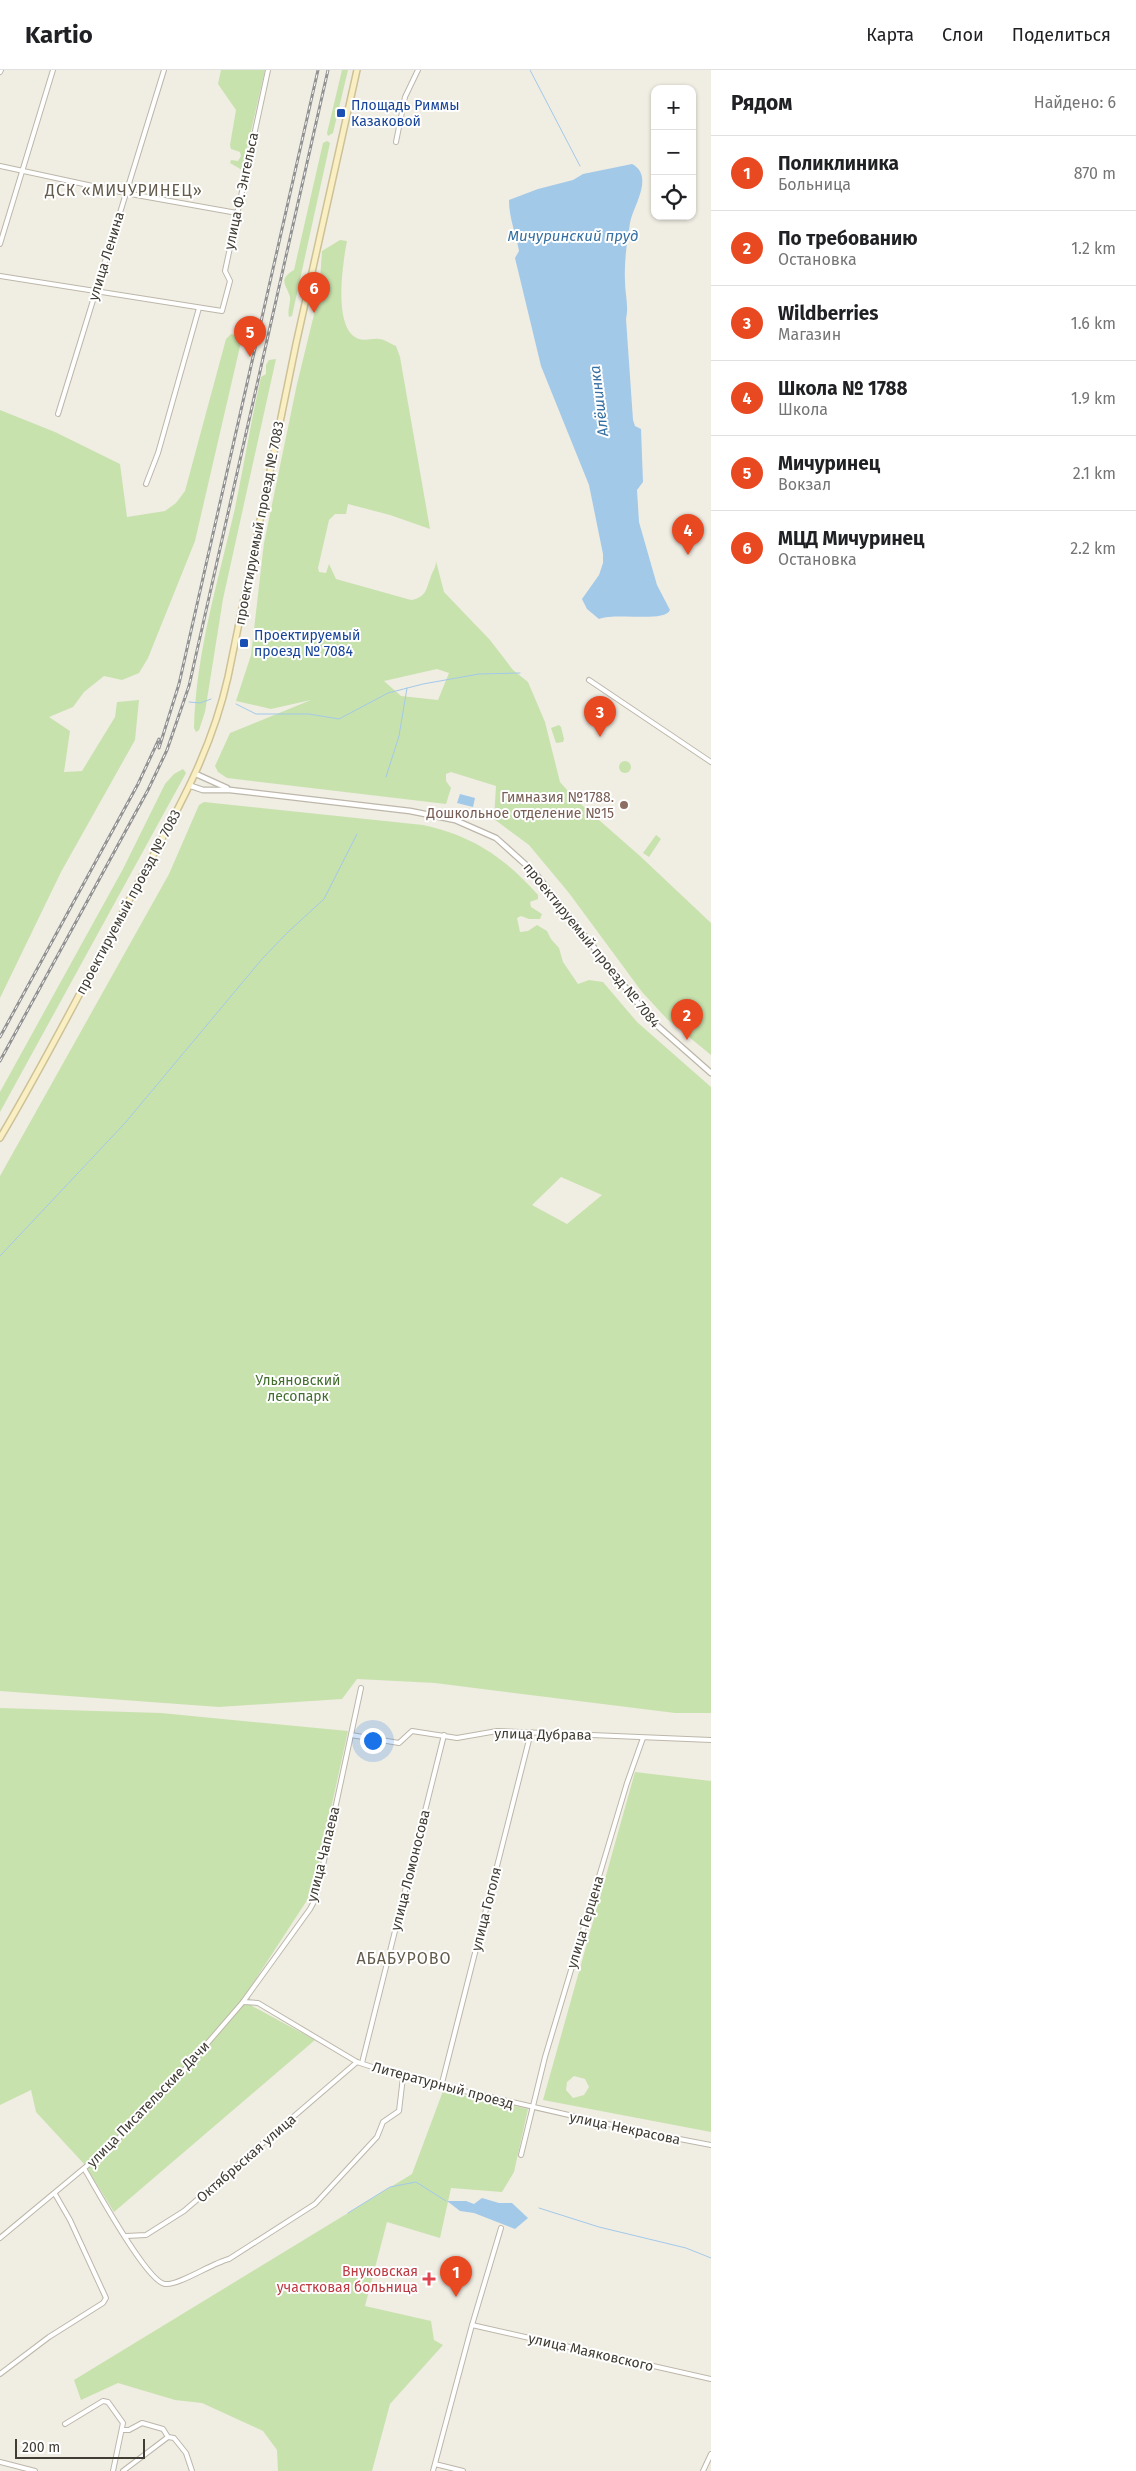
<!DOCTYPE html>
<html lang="ru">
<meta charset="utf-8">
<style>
body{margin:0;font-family:"Fira Sans",sans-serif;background:#f6f6f6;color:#202124}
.controls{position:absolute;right:15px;top:15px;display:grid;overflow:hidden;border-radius:10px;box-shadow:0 1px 4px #0004}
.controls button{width:45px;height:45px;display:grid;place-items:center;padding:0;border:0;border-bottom:1px solid #e0e0e0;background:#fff;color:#202124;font:25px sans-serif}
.scale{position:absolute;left:15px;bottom:12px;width:130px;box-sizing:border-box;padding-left:5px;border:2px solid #413d34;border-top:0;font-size:14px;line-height:18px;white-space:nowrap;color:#413d34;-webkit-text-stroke:4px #fff;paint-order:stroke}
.you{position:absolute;left:372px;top:1670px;width:18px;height:18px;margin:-12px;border:4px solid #fff;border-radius:50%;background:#1a73e8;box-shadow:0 0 0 8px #1a73e833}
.badge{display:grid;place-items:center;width:32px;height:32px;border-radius:50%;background:#e94921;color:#fff;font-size:16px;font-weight:700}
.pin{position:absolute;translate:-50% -41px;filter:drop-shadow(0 1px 2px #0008)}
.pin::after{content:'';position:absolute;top:26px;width:18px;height:15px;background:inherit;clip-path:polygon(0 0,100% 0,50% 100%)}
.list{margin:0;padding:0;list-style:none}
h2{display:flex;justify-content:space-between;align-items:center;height:65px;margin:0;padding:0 20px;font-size:21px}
h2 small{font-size:16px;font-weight:400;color:#757577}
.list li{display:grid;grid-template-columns:32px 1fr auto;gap:15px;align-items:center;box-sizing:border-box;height:75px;padding:0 20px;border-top:1px solid #e0e0e0}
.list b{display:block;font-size:19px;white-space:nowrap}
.list p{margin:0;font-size:16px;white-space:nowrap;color:#757577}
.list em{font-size:16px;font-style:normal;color:#757577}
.icon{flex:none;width:28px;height:28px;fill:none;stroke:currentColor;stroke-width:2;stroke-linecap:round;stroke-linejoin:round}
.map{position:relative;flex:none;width:711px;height:2401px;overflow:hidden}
header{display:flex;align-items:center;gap:30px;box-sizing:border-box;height:70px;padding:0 25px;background:#fff;border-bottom:1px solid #e0e0e0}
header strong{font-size:24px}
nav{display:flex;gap:28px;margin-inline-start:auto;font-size:18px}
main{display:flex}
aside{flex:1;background:#fff}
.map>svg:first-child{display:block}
.green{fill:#c8e2ae;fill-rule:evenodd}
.water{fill:#a3c9e9}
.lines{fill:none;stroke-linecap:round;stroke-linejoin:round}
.stream{stroke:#a3c9e9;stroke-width:1}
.minor-casing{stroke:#bdb7aa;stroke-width:6}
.tertiary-casing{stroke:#bdb7aa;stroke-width:7}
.secondary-casing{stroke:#cdc196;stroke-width:8}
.minor{stroke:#fff;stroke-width:4}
.tertiary{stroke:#fff;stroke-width:4.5}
.secondary{stroke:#faefc3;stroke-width:5}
.rail-casing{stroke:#929292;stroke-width:3}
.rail{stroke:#fff;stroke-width:1;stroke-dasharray:4;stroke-linecap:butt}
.transit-dot{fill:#1a4fb4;stroke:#fff;stroke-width:2}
.education-dot{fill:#8d6e63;stroke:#fff;stroke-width:2}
.health-dot{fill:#e0444e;stroke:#fff;stroke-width:2}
.labels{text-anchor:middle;stroke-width:4;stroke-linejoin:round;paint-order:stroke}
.transit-label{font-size:14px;fill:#164399;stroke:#fff;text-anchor:start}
.street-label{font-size:14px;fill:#413d34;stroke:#fff}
.education-label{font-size:14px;fill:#785e54;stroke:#fff;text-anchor:end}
.park-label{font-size:14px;fill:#426d2d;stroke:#fff}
.health-label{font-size:14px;fill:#be3a42;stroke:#fff;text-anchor:end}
.water-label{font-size:15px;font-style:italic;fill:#3670a3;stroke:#fff}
.quarter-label{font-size:16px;letter-spacing:1px;fill:#635b4c;stroke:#fff}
</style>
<header>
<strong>Kartio</strong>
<nav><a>Карта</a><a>Слои</a><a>Поделиться</a></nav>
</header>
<main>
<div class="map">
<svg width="711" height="2401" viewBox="0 0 711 2401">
<rect width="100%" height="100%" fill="#f0ede3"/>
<!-- green -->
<g class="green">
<polygon points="221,0 265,0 242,100 230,93 231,90 238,91 241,86 240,82 231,79 230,75 236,40 218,14"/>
<polygon points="342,0 348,0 333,63 328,66 327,63"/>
<path d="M327,71l3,2 -38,173 -3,1c-2,-7 2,-14 1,-20 -3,-12 -13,-17 4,-27l29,-127z"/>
<path d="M340,170l7,1c-4,21 -15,89 12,98 6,2 14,-1 20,0 5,0 12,5 17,7l4,11 30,172 -40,-14 -42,-11 -2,10h-11l-6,6 -11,48 1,4 7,1 3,-9 7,15 75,21c16,-3 15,-11 20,-24 2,-6 5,-8 5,-15l8,31 46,48 23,30 15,12 17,40 15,60 15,17 65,57 71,67v132l-44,-36 -25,-27 -73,-99 -40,-48 -35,-26 2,-33 -45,-14 -5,2v7l5,7 -5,16 -219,-26 -9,-6 -3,-6 15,-33 81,-33 -40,9 -35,-8 15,-46 13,-112 33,-159 22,-90 3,-43zM437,599l12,4 -11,27 -37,-4 -17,-15z"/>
<polygon points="231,264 236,265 241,272 195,471 148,588 139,603 122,610 104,606 84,622 73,637 49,647 70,661 64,702 82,701 115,647 117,632 139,630 135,670 61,802 0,928 0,340 55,362 120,394 127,447 165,441 176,433 185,421 226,269"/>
<path d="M276,289l-53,240 -18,113 -6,18 -3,2 -2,-4c2,-76 24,-146 41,-220 9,-43 16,-87 26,-131l5,-3v-9l3,-5z"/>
<polygon points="559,655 561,657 564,669 563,672 556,673 551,658"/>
<circle cx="625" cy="697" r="6"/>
<polygon points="183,699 186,703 0,1042 0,1022 123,799 165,714 174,704"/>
<path d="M204,732l219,23c50,11 81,32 115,70v4l-8,3 1,5 11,7 -2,5h-11l-8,-3 -4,2 3,14 8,-1 9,-6 10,6 4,8 8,9 4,14 15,22 11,-4 14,2 34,40 74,65v626h-36l-240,-30 -78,-4 -15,20 -123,8 -219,-16v-515l169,-302 30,-69zM561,1107l41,18 -35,29 -35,-19z"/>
<polygon points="656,765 661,769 649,787 643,783"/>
<polygon points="0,1638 161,1643 348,1661 313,1821 248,1921 252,1936 315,1970 114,2142 85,2095 36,2042 31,2020 0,2035"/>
<path d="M635,1702l76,9v351l-168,-32zM574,2006l11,3 4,8 -5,8 -11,3 -7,-8 1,-8z"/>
<polygon points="443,2021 528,2039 514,2102 502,2122 451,2118 440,2168 387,2152 365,2236 431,2251 434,2270 443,2275 390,2334 372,2401 278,2401 277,2380 263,2361 202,2333 175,2330 118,2313 81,2330 74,2310 412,2104"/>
</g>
<!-- water -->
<g class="water">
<path d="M632,94c23,12 1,42 -2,59 -3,19 -6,39 -5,58 0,14 4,24 1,38l7,101 2,6 6,3 2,53 -6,8 2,32 18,63 13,25c-6,13 -53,2 -71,9l-12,-10 -5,-10 17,-24 4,-12v-9l-14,-69 -48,-119 -26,-108 4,-7c-3,-18 -10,-32 -10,-51l29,-11 35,-9 10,-6z"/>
<polygon points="460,724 475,728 473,737 457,733"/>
<polygon points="482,2128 499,2133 512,2133 528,2148 515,2159 474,2143 460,2141 447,2131 466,2131 474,2134"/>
</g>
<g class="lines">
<!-- stream -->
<g class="stream">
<polyline points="530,0 580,96"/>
<polyline points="189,632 200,633 211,629"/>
<polyline points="236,634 256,644 309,644 339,649 388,623 423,614 479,604 520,603"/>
<polyline points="386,707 399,666 407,618"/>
<polyline points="0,1186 125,1053 262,889 288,862 324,829 357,764"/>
<polyline points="539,2138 599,2157 686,2178 711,2188"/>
<polyline points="348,2143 390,2117 416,2112 446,2131"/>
</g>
<!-- minor casing -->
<g class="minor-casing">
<g id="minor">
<polyline points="0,2 1,0"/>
<polyline points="396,72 405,27 418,0"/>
<polyline points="0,96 125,123 237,143"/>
<polyline points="0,174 53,0"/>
<polyline points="0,206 222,241 230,211 225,201 268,0"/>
<polyline points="58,344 164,0"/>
<polyline points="146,414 158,383 199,238"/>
<polyline points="589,610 711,692"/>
<polyline points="351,1665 399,1673 412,1661 457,1668 497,1661 711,1670"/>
<polyline points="243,1932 258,1933 357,1992 403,2007 643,2062 711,2075"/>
<polyline points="362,1993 444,1665"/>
<polyline points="441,2017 531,1662"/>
<polyline points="521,2085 545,1987 627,1713 643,1668"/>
<path d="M85,2100c12,20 62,112 80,114 13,2 47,-21 64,-25l86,-55 62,-67 6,-15 16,-11 4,-34"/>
<polyline points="126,2166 146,2165 184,2141 357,1992"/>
<polyline points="0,2168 112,2075 180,2005 243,1932 310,1839 316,1828 361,1618"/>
<polyline points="472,2255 711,2309"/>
<polyline points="0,2304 49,2267 103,2233 106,2228 70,2150 55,2124"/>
<polyline points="65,2354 103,2331 108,2332 123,2353 113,2401"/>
<polyline points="123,2360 129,2360 142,2353 163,2359 168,2367 174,2368 186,2383 192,2401"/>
<polyline points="0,2392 35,2401"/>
<polyline points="435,2394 463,2401"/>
<polyline points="123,2401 168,2367"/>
<polyline points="433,2401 472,2255 501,2158"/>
<polyline points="703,2401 711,2384"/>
</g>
</g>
<!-- tertiary casing -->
<g class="tertiary-casing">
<g id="tertiary">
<polyline points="196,704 227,718"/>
<polyline points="191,716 203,720 230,720 410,741 455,750 496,768 535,803 652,951 711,1003"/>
</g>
</g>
<!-- secondary casing -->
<g class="secondary-casing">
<path id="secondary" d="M0,1068c48,-81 90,-164 134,-247 38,-72 76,-133 94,-214l68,-333 61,-274"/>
</g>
<!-- minor -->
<use href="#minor" class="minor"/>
<!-- tertiary -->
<use href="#tertiary" class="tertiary"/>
<!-- secondary -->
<use href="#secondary" class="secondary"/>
<!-- rail casing -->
<g class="rail-casing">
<g id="rail">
<polyline points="159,678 179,614 318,0"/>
<polyline points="0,967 138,714 159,669"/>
<polyline points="0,991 148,720 167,680 189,616 328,0"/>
</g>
</g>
<!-- rail -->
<use href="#rail" class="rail"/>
</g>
<!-- markers -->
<g class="transit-dot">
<rect x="336" y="38" width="10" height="10" rx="2.5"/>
<rect x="239" y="568" width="10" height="10" rx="2.5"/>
</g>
<circle class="education-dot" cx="624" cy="735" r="5"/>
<path class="health-dot" d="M426.5 2201.5h5v5h5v5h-5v5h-5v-5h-5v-5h5z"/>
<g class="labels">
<!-- transit labels -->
<g class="transit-label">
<text x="351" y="40">Площадь Риммы<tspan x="351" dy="16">Казаковой</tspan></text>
<text x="254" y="570">Проектируемый<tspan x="254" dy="16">проезд № 7084</tspan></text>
</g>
<!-- street labels -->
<g class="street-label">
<text transform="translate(241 121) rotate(-78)" y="5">улица Ф. Энгельса</text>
<text transform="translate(106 186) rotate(-73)" y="5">улица Ленина</text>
<text transform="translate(259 453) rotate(-79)" y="5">проектируемый проезд № 7083</text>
<text transform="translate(128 832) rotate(-62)" y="5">проектируемый проезд № 7083</text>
<text transform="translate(592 875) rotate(51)" y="5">проектируемый проезд № 7084</text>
<text transform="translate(543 1664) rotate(1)" y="5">улица Дубрава</text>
<text transform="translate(323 1784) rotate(-76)" y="5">улица Чапаева</text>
<text transform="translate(410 1800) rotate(-76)" y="5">улица Ломоносова</text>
<text transform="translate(486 1839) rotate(-76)" y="5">улица Гоголя</text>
<text transform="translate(585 1852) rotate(-73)" y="5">улица Герцена</text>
<text transform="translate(443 2015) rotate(15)" y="5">Литературный проезд</text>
<text transform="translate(148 2034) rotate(-46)" y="5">улица Писательские Дачи</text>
<text transform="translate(625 2058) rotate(12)" y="5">улица Некрасова</text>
<text transform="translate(246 2088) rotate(-41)" y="5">Октябрьская улица</text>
<text transform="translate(591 2282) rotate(13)" y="5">улица Маяковского</text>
</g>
<!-- education labels -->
<g class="education-label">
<text x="614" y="732">Гимназия №1788.<tspan x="614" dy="16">Дошкольное отделение №15</tspan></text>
</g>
<!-- park labels -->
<g class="park-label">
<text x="298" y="1315">Ульяновский<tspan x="298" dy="16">лесопарк</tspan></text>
</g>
<!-- health labels -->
<g class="health-label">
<text x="418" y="2206">Внуковская<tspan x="418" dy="16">участковая больница</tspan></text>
</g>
<!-- water labels -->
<g class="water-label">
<text x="573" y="171">Мичуринский пруд</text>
<text transform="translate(599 331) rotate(-97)" y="5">Алёшинка</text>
</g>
<!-- quarter labels -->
<g class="quarter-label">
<text x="124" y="126">ДСК «МИЧУРИНЕЦ»</text>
<text x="404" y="1894">АБАБУРОВО</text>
</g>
</g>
</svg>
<div class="controls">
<button>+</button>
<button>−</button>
<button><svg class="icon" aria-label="locate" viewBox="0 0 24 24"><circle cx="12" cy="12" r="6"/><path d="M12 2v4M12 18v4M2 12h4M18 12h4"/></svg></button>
</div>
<div class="scale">200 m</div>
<div class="you"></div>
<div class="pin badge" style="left:456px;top:2227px">1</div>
<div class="pin badge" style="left:687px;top:970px">2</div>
<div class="pin badge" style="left:600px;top:667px">3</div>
<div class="pin badge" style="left:688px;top:485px">4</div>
<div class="pin badge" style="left:250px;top:287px">5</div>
<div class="pin badge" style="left:314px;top:243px">6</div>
</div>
<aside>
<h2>Рядом<small>Найдено: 6</small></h2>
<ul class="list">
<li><span class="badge">1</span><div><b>Поликлиника</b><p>Больница</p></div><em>870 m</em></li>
<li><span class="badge">2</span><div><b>По требованию</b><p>Остановка</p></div><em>1.2 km</em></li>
<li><span class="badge">3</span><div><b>Wildberries</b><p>Магазин</p></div><em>1.6 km</em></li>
<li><span class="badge">4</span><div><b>Школа № 1788</b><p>Школа</p></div><em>1.9 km</em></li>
<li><span class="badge">5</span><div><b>Мичуринец</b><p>Вокзал</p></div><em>2.1 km</em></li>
<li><span class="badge">6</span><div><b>МЦД Мичуринец</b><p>Остановка</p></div><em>2.2 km</em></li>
</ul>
</aside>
</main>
